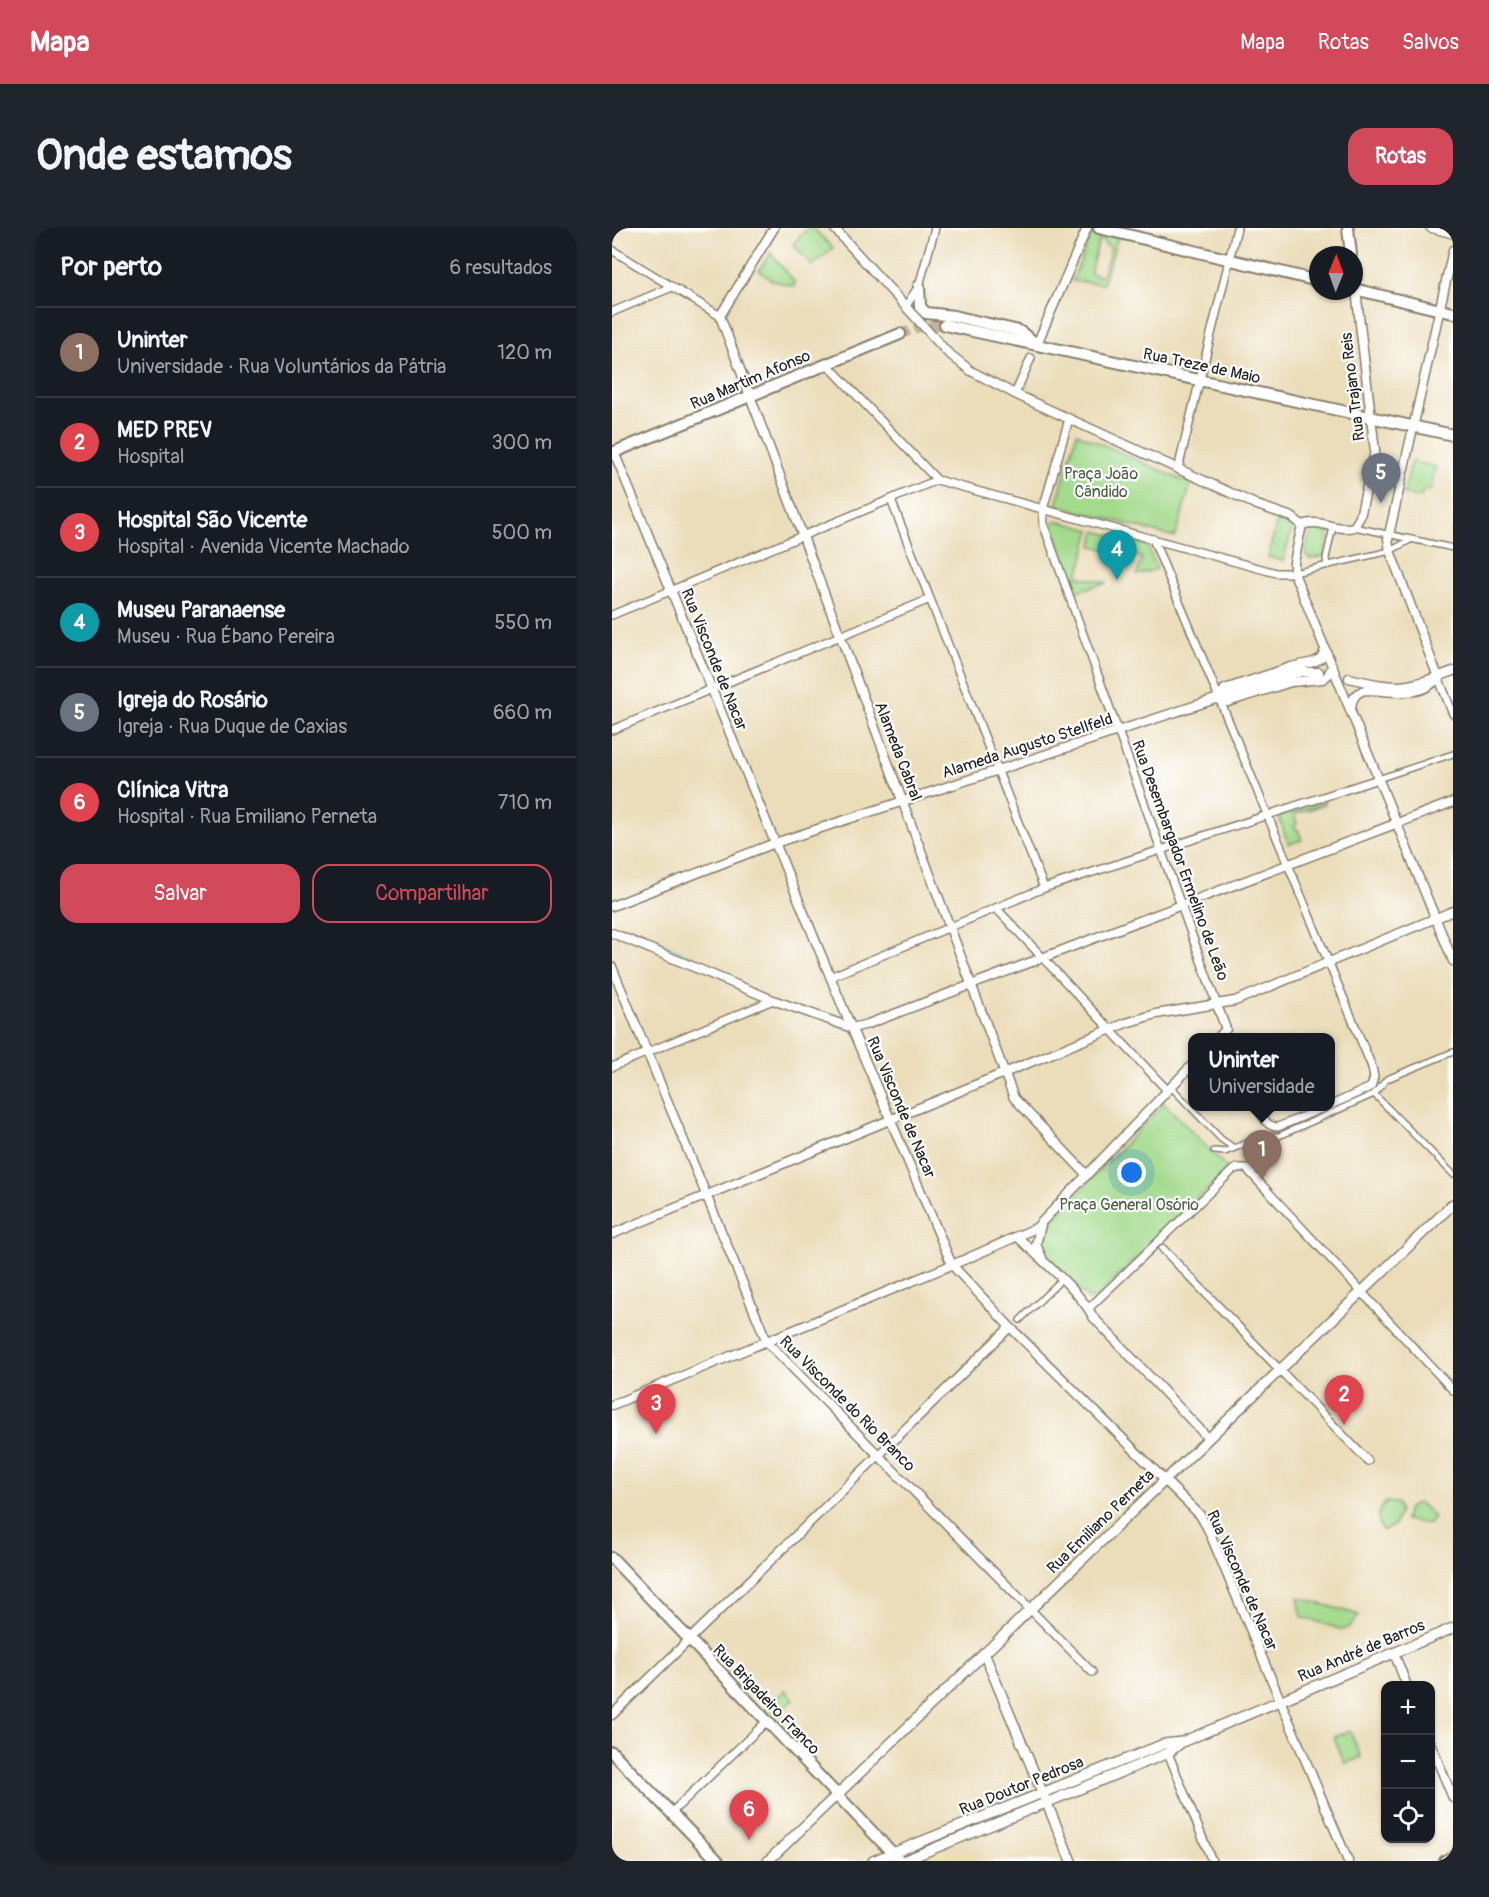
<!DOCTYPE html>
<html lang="pt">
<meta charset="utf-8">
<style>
body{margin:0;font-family:Pangolin,sans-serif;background:#20242c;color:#f1f3f6}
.controls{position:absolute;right:18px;bottom:18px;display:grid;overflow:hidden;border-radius:12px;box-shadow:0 2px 4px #0004}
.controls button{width:54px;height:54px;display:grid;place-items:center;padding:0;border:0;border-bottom:2px solid #363941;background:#171b24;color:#f1f3f6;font:30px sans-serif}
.compass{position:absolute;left:697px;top:18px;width:54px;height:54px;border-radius:50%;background:#171b24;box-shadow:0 2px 4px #0004;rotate:1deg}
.you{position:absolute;left:520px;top:945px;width:21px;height:21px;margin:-15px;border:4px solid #fff;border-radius:50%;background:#1a73e8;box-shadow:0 0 0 9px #1a73e833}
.badge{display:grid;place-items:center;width:39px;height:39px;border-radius:50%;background:#d1495b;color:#fff;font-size:20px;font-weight:700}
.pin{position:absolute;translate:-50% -50px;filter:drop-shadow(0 2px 3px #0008)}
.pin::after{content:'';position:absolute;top:32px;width:21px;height:18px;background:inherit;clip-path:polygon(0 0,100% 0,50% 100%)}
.popup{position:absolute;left:576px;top:805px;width:147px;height:78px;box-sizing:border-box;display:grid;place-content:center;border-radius:12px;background:#171b24;filter:drop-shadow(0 2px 4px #0005);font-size:20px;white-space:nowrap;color:#9ea1a6}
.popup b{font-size:22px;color:#f1f3f6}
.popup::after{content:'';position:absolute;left:50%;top:100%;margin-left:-12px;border:12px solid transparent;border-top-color:#171b24}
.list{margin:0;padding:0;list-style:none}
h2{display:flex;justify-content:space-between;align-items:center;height:78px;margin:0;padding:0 24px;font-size:26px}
h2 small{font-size:20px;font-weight:400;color:#9ea1a6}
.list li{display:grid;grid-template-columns:39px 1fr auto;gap:18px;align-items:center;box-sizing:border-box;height:90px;padding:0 24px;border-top:2px solid #363941}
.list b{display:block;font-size:22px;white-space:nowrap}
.list p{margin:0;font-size:20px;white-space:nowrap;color:#9ea1a6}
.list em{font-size:20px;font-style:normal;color:#9ea1a6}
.actions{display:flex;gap:12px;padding:18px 24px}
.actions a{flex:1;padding:14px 0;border:2px solid #d1495b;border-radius:18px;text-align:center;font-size:21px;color:#d1495b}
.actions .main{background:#d1495b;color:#fff}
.icon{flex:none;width:33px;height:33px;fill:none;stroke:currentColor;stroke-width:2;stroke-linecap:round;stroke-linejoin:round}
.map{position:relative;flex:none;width:841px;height:1633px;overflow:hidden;border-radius:18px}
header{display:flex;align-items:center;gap:36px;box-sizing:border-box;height:84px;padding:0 30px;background:#d1495b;color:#fff}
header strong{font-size:28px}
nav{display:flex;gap:33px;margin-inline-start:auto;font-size:21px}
.intro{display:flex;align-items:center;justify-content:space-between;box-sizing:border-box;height:144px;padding:0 36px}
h1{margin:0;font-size:42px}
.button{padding:15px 27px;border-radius:18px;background:#d1495b;color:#fff;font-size:21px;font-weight:700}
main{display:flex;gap:36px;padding:0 36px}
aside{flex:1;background:#171b24;border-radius:18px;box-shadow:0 2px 4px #0004}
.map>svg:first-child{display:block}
.green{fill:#a3da8c;stroke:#607b54;stroke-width:1.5;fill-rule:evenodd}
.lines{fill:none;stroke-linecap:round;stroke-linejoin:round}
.stream{stroke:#4cbbc2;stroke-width:2}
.primary-tunnel{stroke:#c2b69a;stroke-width:10;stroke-dasharray:10 5;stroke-linecap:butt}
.pedestrian-casing{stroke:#847c6b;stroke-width:8}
.minor-casing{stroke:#847c6b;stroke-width:10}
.tertiary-casing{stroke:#847c6b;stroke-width:11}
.secondary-casing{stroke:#847c6b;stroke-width:12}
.primary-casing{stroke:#847c6b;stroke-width:14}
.pedestrian{stroke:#fff;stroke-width:5}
.minor{stroke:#fff;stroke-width:7}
.tertiary{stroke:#fff;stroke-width:8}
.secondary{stroke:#fff;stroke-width:9}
.primary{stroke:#fff;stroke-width:10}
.labels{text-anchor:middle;stroke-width:4.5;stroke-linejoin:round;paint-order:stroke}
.street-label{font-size:16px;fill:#1c1c1c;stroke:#fff}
.park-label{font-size:16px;fill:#4b5e43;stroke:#fff}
</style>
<header>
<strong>Mapa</strong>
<nav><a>Mapa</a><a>Rotas</a><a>Salvos</a></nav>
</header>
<div class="intro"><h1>Onde estamos</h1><a class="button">Rotas</a></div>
<main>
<aside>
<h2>Por perto<small>6 resultados</small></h2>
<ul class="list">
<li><span class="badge" style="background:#8d6e63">1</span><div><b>Uninter</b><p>Universidade · Rua Voluntários da Pátria</p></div><em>120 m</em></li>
<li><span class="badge" style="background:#e0444e">2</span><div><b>MED PREV</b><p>Hospital</p></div><em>300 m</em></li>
<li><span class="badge" style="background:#e0444e">3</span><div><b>Hospital São Vicente</b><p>Hospital · Avenida Vicente Machado</p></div><em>500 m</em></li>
<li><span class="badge" style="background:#0f9aa8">4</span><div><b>Museu Paranaense</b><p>Museu · Rua Ébano Pereira</p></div><em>550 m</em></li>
<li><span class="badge" style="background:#6b7280">5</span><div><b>Igreja do Rosário</b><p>Igreja · Rua Duque de Caxias</p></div><em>660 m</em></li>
<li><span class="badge" style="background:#e0444e">6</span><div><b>Clínica Vitra</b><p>Hospital · Rua Emiliano Perneta</p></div><em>710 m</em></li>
</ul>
<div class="actions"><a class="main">Salvar</a><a>Compartilhar</a></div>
</aside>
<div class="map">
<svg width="841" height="1633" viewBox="0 0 841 1633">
<rect width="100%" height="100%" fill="#fff"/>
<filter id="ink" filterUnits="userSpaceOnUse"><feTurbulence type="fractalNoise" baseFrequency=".0167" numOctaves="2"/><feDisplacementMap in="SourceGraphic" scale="12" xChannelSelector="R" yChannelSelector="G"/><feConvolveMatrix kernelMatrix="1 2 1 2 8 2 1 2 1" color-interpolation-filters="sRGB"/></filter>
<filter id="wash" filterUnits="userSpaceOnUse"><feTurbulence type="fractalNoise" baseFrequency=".008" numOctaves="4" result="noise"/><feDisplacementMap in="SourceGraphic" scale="24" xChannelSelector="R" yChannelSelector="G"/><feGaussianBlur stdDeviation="1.35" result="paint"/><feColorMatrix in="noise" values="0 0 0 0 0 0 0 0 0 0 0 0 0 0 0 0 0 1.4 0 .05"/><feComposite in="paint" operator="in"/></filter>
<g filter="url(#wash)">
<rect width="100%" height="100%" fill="#ebddba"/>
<!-- green -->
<g class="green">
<polygon points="196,0 201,0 221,20 200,38 181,16"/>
<path d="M483,3l23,6 -15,47 -31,-3 20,-48zM487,12l7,2 -1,3 6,2 -9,30 -12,-4z"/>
<polygon points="159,25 183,55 182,58 159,52 147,42"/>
<polygon points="465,205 579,256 563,309 444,277"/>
<polygon points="799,233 824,239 818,263 812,262 808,270 792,266"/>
<polygon points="443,292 479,302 466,348 495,355 464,363 440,296"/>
<polygon points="665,293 681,297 671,333 656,329"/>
<polygon points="699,301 717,305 712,328 698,331 693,326"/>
<polygon points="484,303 535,317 545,341 525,347 530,329 523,328 523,325 506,320 504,324 480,318"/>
<polygon points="712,573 713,576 682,587 685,596 682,598 684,602 686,601 690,612 676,616 667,589"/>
<polygon points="549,872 616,941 558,997 559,999 535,1022 532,1022 485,1069 476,1071 428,1023 429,1003 550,878"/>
<path d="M775,1274l10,1 3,8 -5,14 -12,6c-7,-8 -6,-23 4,-29z"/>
<polygon points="805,1275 810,1277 822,1289 816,1296 793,1292 796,1280"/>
<polygon points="686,1369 747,1387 738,1398 731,1402 690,1389"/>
<polygon points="173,1462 182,1471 160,1493 151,1484"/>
<polygon points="738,1503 749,1529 733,1536 722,1509"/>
</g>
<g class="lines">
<!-- stream -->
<polyline class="stream" points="9,699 89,733"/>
</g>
</g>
<g filter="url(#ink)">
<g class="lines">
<!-- primary-tunnel -->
<polyline class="primary-tunnel" points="288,106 308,99 333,97"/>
<!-- pedestrian casing -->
<g class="pedestrian-casing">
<g id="pedestrian">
<polyline points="742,299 841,320"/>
<polyline points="715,337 714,330 721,299"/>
<polyline points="682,345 778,323 800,311"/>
<polyline points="766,551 841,526"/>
<polyline points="561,861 609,911 622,920"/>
<polyline points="762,866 841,946"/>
<polyline points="602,923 613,924 649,909 667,908 762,866 775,851 841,824"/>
<polyline points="408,1092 446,1055"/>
</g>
</g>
<!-- minor casing -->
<g class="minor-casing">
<g id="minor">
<polyline points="818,0 841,6"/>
<polyline points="0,22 108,88"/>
<polyline points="294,78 307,58 323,0"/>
<polyline points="0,84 60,59"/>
<polyline points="215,136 325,252 664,345 682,345"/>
<polyline points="403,166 419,130"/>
<polyline points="457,191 431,281 432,298 605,777"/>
<polyline points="566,241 625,0"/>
<polyline points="279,272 432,660"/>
<polyline points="541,311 760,839 762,849 759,859 719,877"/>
<polyline points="0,387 325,252"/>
<polyline points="826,449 841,486"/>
<polyline points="0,502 318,371"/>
<polyline points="384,680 555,862"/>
<polyline points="218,749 432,660 766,551"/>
<polyline points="0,839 161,772"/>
<path d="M645,878c5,10 9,21 21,21l50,-21"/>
<polyline points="551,1021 756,1233"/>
<polyline points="477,1080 621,942 625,940 634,940 841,1162"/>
<polyline points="418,1381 480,1444"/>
<polyline points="556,1525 600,1633"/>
<polyline points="59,1585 155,1493"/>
</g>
</g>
<!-- tertiary casing -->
<g class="tertiary-casing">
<g id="tertiary">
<polyline points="162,0 108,88 402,870 475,947"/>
<polyline points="222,0 335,124 359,143 403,166 645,277 680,289 690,297"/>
<polyline points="425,116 475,0"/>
<polyline points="2,224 234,787 340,1037 398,1099 588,1287 596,1301 736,1633"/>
<polyline points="690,297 682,334 682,345 841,733"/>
<path d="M690,297c18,-7 34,7 52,2l6,-10 15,-66 -19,-161"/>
<polyline points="826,449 778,323 776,311 841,22"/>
<path d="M737,450c50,12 56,11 104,-7"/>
<polyline points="607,469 613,461 679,439 702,434 709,430 713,422"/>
<polyline points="607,470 616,474 679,454 711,451 716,447 720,439"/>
<path d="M739,483c0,-10 3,-18 14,-21 23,0 58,10 73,-13"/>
<polyline points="0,678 163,615 671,449 690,444 707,444"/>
<polyline points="0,705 161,772 240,800"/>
<polyline points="0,739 155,1114 418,1381"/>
<polyline points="605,777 614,801 606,810"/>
<polyline points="240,800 256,796 841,574"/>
<polyline points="429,997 424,1016 430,1030"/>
<polyline points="0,1006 514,795 544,786 623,773 841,683"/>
<path d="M405,1008c21,22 63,54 76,81l115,121"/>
<polyline points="0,1177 354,1031 424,1000 581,836"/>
<polyline points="782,1425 795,1458"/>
<polyline points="0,1487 398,1099"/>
<polyline points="818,1515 841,1570"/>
</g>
</g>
<!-- secondary casing -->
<g class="secondary-casing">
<g id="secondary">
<polyline points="372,1425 459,1633"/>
<polyline points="156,1633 841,976"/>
<polyline points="261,1633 552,1516 570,1514"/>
<polyline points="291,1633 556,1525 570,1514 841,1400"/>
</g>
</g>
<!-- primary casing -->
<g class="primary-casing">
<g id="primary">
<polyline points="487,0 706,53"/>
<polyline points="736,0 739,27"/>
<polyline points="307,58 308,79 314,85 342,88 407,103 422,114"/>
<polyline points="742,61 841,85"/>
<polyline points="333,97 841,207"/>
<polyline points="0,225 288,106"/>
<polyline points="0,1330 288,1633"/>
<polyline points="0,1524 106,1633"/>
<polyline points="833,1633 841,1629"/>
</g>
</g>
<!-- pedestrian -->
<use href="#pedestrian" class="pedestrian"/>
<!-- minor -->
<use href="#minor" class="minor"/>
<!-- tertiary -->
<use href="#tertiary" class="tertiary"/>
<!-- secondary -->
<use href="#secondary" class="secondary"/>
<!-- primary -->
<use href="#primary" class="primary"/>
</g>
</g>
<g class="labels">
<!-- street labels -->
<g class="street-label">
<text transform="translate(590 137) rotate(12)" y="6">Rua Treze de Maio</text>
<text transform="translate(138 151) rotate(-23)" y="6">Rua Martim Afonso</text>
<text transform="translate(740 159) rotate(-97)" y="6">Rua Trajano Reis</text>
<text transform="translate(103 431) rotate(68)" y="6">Rua Visconde de Nacar</text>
<text transform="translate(415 517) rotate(-18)" y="6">Alameda Augusto Stellfeld</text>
<text transform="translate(287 523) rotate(69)" y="6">Alameda Cabral</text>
<text transform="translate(569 632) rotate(70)" y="6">Rua Desembargador Ermelino de Leão</text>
<text transform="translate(290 879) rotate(67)" y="6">Rua Visconde de Nacar</text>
<text transform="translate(236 1175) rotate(45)" y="6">Rua Visconde do Rio Branco</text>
<text transform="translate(488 1293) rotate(-44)" y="6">Rua Emiliano Perneta</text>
<text transform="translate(631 1352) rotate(66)" y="6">Rua Visconde de Nacar</text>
<text transform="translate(749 1422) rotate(-23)" y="6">Rua André de Barros</text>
<text transform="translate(155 1471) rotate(46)" y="6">Rua Brigadeiro Franco</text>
<text transform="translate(409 1557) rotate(-22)" y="6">Rua Doutor Pedrosa</text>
</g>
<!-- park labels -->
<g class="park-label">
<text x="489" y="251">Praça João<tspan x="489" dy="18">Cândido</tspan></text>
<text x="517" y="982">Praça General Osório</text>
</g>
</g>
</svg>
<div class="controls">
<button>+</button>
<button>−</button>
<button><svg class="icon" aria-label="locate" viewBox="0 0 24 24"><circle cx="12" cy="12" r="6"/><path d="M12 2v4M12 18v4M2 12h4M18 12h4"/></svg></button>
</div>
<svg class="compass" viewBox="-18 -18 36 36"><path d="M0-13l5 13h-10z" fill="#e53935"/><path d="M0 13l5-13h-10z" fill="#9ea1a6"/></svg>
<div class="you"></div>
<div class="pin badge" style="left:650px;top:952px;background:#8d6e63">1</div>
<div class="popup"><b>Uninter</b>Universidade</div>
<div class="pin badge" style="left:732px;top:1197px;background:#e0444e">2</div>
<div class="pin badge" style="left:44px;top:1206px;background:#e0444e">3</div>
<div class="pin badge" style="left:505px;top:352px;background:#0f9aa8">4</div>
<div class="pin badge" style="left:769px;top:275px;background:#6b7280">5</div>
<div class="pin badge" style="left:137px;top:1612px;background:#e0444e">6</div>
</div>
</main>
